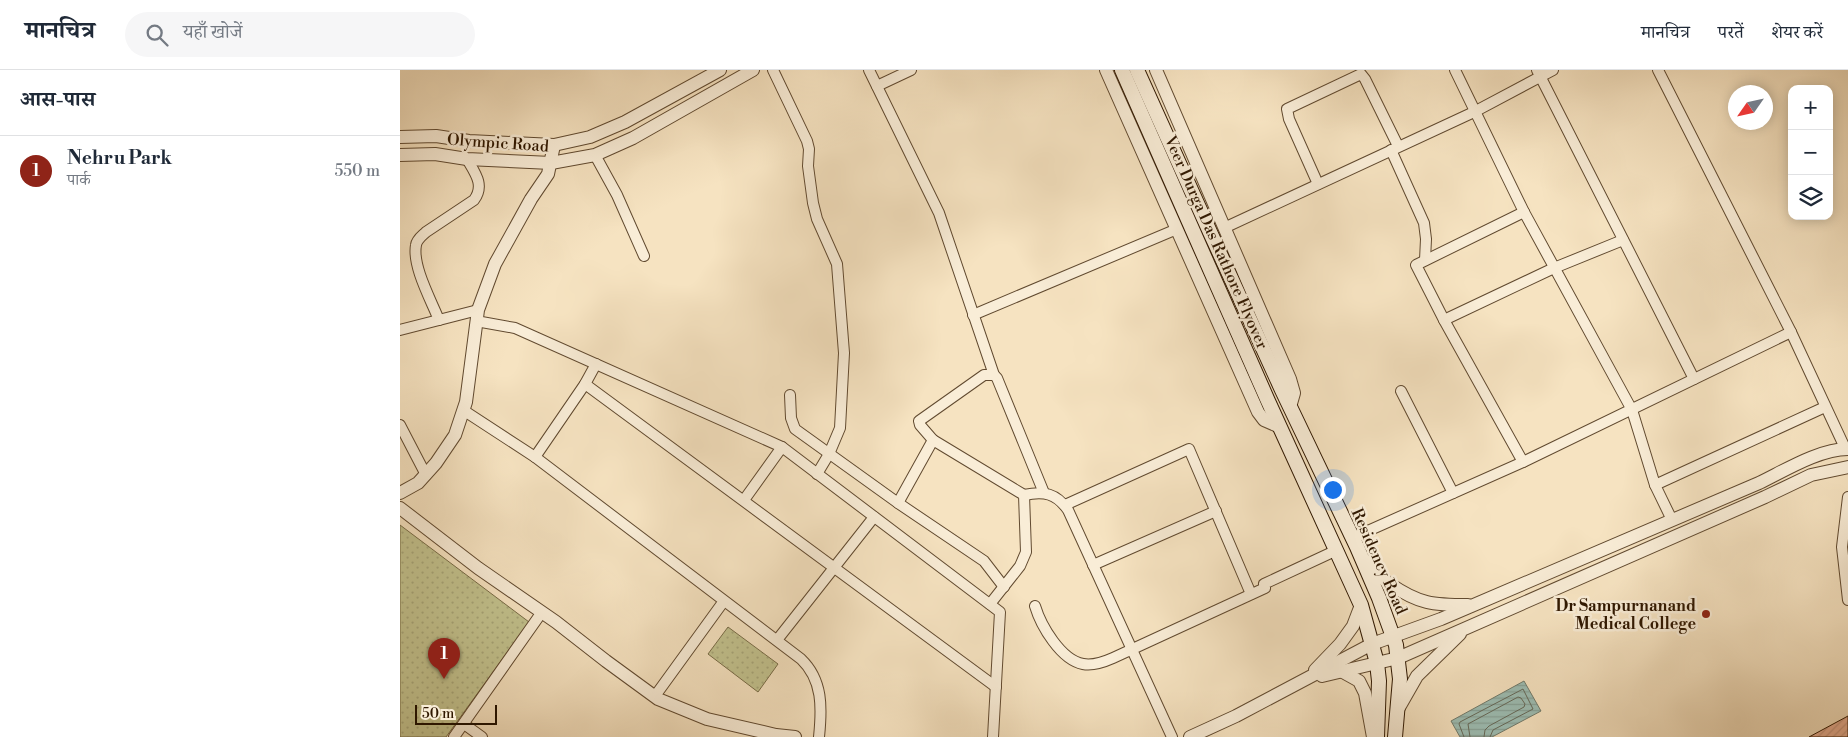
<!DOCTYPE html>
<html lang="hi">
<meta charset="utf-8">
<style>
body{margin:0;font-family:"Libre Bodoni","Noto Serif Devanagari",serif;background:#f6f6f7;color:#1f2937}
.controls{position:absolute;right:15px;top:15px;display:grid;overflow:hidden;border-radius:10px;box-shadow:0 2px 12px #0003}
.controls button{width:45px;height:45px;display:grid;place-items:center;padding:0;border:0;border-bottom:1px solid #e0e1e3;background:#fff;color:#1f2937;font:25px sans-serif}
.compass{position:absolute;left:1328px;top:15px;width:45px;height:45px;border-radius:50%;background:#fff;box-shadow:0 2px 12px #0003;rotate:236deg}
.scale{position:absolute;left:15px;bottom:12px;width:82px;box-sizing:border-box;padding-left:5px;border:2px solid #2f1700;border-top:0;font-size:14px;line-height:18px;white-space:nowrap;color:#2f1700;-webkit-text-stroke:4px #f9edd7;paint-order:stroke}
.you{position:absolute;left:932px;top:419px;width:18px;height:18px;margin:-12px;border:4px solid #fff;border-radius:50%;background:#1a73e8;box-shadow:0 0 0 8px #1a73e833}
.badge{display:grid;place-items:center;width:32px;height:32px;border-radius:50%;background:#8f2418;color:#fff;font-size:16px;font-weight:700}
.pin{position:absolute;translate:-50% -41px;filter:drop-shadow(0 1px 2px #0008)}
.pin::after{content:'';position:absolute;top:26px;width:18px;height:15px;background:inherit;clip-path:polygon(0 0,100% 0,50% 100%)}
.list{margin:0;padding:0;list-style:none}
h2{display:flex;justify-content:space-between;align-items:center;height:65px;margin:0;padding:0 20px;font-size:21px}
h2 small{font-size:16px;font-weight:400;color:#747a83}
.list li{display:grid;grid-template-columns:32px 1fr auto;gap:15px;align-items:center;box-sizing:border-box;height:70px;padding:0 20px;border-top:1px solid #e0e1e3}
.list b{display:block;font-size:19px;white-space:nowrap}
.list p{margin:0;font-size:16px;white-space:nowrap;color:#747a83}
.list em{font-size:16px;font-style:normal;color:#747a83}
.icon{flex:none;width:28px;height:28px;fill:none;stroke:currentColor;stroke-width:2;stroke-linecap:round;stroke-linejoin:round}
.map{position:relative;flex:none;width:1448px;height:667px;overflow:hidden}
header{display:flex;align-items:center;gap:30px;box-sizing:border-box;height:70px;padding:0 25px;background:#fff;border-bottom:1px solid #e0e1e3}
header strong{font-size:24px}
nav{display:flex;gap:28px;margin-inline-start:auto;font-size:18px}
.search{width:350px;height:45px;background:#f6f6f7;display:flex;align-items:center;gap:12px;box-sizing:border-box;padding:0 18px;border-radius:28px;color:#747a83;font-size:19px}
main{display:flex}
aside{flex:1;background:#fff}
.map>svg:first-child{display:block}
.park{fill:url(#park-dots);stroke:#786c47}
.water{fill:url(#water-rules);stroke:#717b6c}
.lines{fill:none;stroke-linecap:round;stroke-linejoin:round}
.shore{stroke:#666a5a;stroke-width:1}
.building{fill:url(#building-hatch);stroke:#2f1700}
.minor-casing{stroke:#614a30;stroke-width:12}
.tertiary-casing{stroke:#614a30;stroke-width:14}
.secondary-casing{stroke:#2f1700;stroke-width:16}
.minor{stroke:#f9edd7;stroke-width:10}
.tertiary{stroke:#f9edd7;stroke-width:12}
.secondary{stroke:#f9edd7;stroke-width:14}
.poi-dot{fill:#8f2418;stroke:#f9edd7;stroke-width:2}
.labels{text-anchor:middle;stroke-width:5;stroke-linejoin:round;paint-order:stroke}
.street-label{font-size:16px;fill:#2f1700;stroke:#f9edd7}
.poi-label{font-size:16px;font-weight:bold;fill:#2f1700;stroke:#f9edd7;text-anchor:end}
</style>
<header>
<strong>मानचित्र</strong>
<div class="search"><svg class="icon" aria-label="search" viewBox="0 0 24 24"><circle cx="10" cy="10" r="6"/><path d="M15 15l6 6"/></svg>यहाँ खोजें</div>
<nav><a>मानचित्र</a><a>परतें</a><a>शेयर करें</a></nav>
</header>
<main>
<aside>
<h2>आस-पास<small></small></h2>
<ul class="list">
<li><span class="badge">1</span><div><b>Nehru Park</b><p>पार्क</p></div><em>550 m</em></li>
</ul>
</aside>
<div class="map">
<svg width="1448" height="667" viewBox="0 0 1448 667">
<defs>
<pattern id="park-dots" width="8" height="8" patternUnits="userSpaceOnUse" patternTransform="scale(1.25)"><rect width="8" height="8" fill="#c2c28e"/><path d="M2 2h.1M6 6h.1" fill="none" stroke="#a7a679" stroke-width="1.8" stroke-linecap="round"/></pattern>
<pattern id="water-rules" width="6" height="5" patternUnits="userSpaceOnUse" patternTransform="scale(1.25)"><rect width="6" height="5" fill="#9dbeb4"/><path d="M0 2.5h6" fill="none" stroke="#88a399"/></pattern>
<pattern id="building-hatch" width="6" height="6" patternUnits="userSpaceOnUse" patternTransform="scale(1.25)"><rect width="6" height="6" fill="#e9b095"/><path d="M-1 1l2-2M0 6l6-6M5 7l2-2" fill="none" stroke="#c8977f"/></pattern>
</defs>
<rect width="100%" height="100%" fill="#f6e3c1"/>
<filter id="stains"><feTurbulence type="fractalNoise" baseFrequency=".004" numOctaves="4"/><feColorMatrix values="0 0 0 0 .2 0 0 0 0 .09 0 0 0 0 .02 0 0 0 .5 -.17"/></filter>
<radialGradient id="worn" r=".72"><stop offset=".6" stop-color="#630" stop-opacity="0"/><stop offset="1" stop-color="#630" stop-opacity=".3"/></radialGradient>
<!-- park -->
<g class="park">
<polygon points="0,455 129,552 46,667 0,667"/>
<polygon points="328,557 378,594 358,622 308,584"/>
</g>
<!-- water -->
<polygon class="water" points="1124,611 1141,641 1092,667 1060,667 1051,651"/>
<g class="lines">
<!-- shore -->
<g class="shore">
<polyline points="1064,667 1059,654 1060,652 1123,619 1133,639 1093,660 1090,667"/>
<polyline points="1070,667 1068,654 1118,627 1121,628 1125,634 1124,637 1089,656 1085,660 1084,667"/>
</g>
</g>
<!-- building -->
<polygon class="building" points="1448,646 1448,667 1409,667"/>
<g class="lines">
<!-- minor casing -->
<g class="minor-casing">
<g id="minor">
<polyline points="373,0 407,71 409,79 408,96 413,133 417,149 437,194 444,283 440,358 429,384 417,404"/>
<polyline points="469,0 539,143 594,305"/>
<polyline points="1055,0 1124,142 1232,340 1255,415 1272,450"/>
<polyline points="1137,0 1294,309"/>
<polyline points="1258,0 1391,262"/>
<polyline points="477,16 511,0"/>
<polyline points="991,80 1024,153 1026,169 1025,190"/>
<polyline points="195,85 217,125 244,186"/>
<polyline points="918,114 889,49 887,39 961,4 965,9 998,76"/>
<polyline points="824,158 1074,42 1153,0"/>
<polyline points="573,245 777,159"/>
<path d="M39,250c-8,-20 -27,-54 -23,-75 1,-6 6,-9 10,-13l48,-32c11,-15 1,-27 -7,-41"/>
<polyline points="1044,250 1154,198 1223,170"/>
<polyline points="76,251 115,258 382,377 600,542 593,667"/>
<polyline points="0,260 78,240"/>
<polyline points="185,314 596,617"/>
<polyline points="1001,321 1053,423"/>
<polyline points="390,325 391,348 395,359 498,433 533,370 624,425 626,482 620,496 590,534"/>
<path d="M63,340l72,47 266,202c22,21 21,49 18,78"/>
<polyline points="0,355 26,405"/>
<polyline points="533,370 520,355 519,351 584,305 594,305 597,308 644,423"/>
<polyline points="135,387 185,314 196,294"/>
<polyline points="1123,392 1044,250 1016,195 1124,142"/>
<polyline points="1255,415 1425,337"/>
<path d="M624,425c20,-4 32,-2 44,15l104,227"/>
<polyline points="1448,427 1442,477 1448,530"/>
<polyline points="344,430 382,377"/>
<polyline points="498,433 584,491 604,517"/>
<polyline points="665,435 789,379 851,524"/>
<polyline points="952,468 1123,392 1391,262 1445,378"/>
<polyline points="693,495 816,441"/>
<path d="M635,536c6,20 26,54 48,58 10,2 21,-2 30,-6l152,-70 -1,-4 73,-34"/>
<polyline points="377,570 474,447"/>
<polyline points="255,626 321,535"/>
<polyline points="64,654 82,667"/>
<polyline points="54,667 142,542"/>
</g>
</g>
<!-- tertiary casing -->
<g class="tertiary-casing">
<g id="tertiary">
<polyline points="706,0 858,342 864,350 880,357"/>
<polyline points="756,0 890,309 894,323 890,337"/>
<polyline points="0,67 36,66 69,71 154,75 190,67 225,52 320,0"/>
<polyline points="0,85 35,84 67,89 151,93 195,85 233,68 353,0"/>
<polyline points="0,423 18,413 36,393 55,365 66,332 78,240 95,194 131,129 148,104 154,75"/>
<polyline points="0,438 78,498 156,552 206,591 258,629 307,649 376,665 395,667"/>
<path d="M965,490c6,10 16,18 25,24 29,20 43,21 78,21"/>
<polyline points="915,600 940,574 953,556 961,535"/>
<polyline points="941,601 959,611 965,623 973,667"/>
<polyline points="922,606 998,588 1365,427 1411,405 1448,397"/>
<polyline points="997,641 1017,606 1060,564"/>
<path d="M790,667l46,-21 136,-72 69,-25 318,-136c25,-12 60,-34 89,-34"/>
</g>
</g>
<!-- secondary casing -->
<g class="secondary-casing">
<g id="secondary">
<polyline points="722,0 868,331 961,535 977,593 979,611 977,667"/>
<polyline points="737,0 810,162 882,320 957,477 979,528 996,575 1000,609 995,667"/>
</g>
</g>
<!-- minor -->
<use href="#minor" class="minor"/>
<!-- tertiary -->
<use href="#tertiary" class="tertiary"/>
<!-- secondary -->
<use href="#secondary" class="secondary"/>
</g>
<!-- markers -->
<circle class="poi-dot" cx="1306" cy="544" r="5"/>
<g class="labels">
<!-- street labels -->
<g class="street-label">
<text transform="translate(98 72) rotate(4)" y="6">Olympic Road</text>
<text transform="translate(817 172) rotate(66)" y="6">Veer Durga Das Rathore Flyover</text>
<text transform="translate(980 491) rotate(66)" y="6">Residency Road</text>
</g>
<!-- poi labels -->
<g class="poi-label">
<text x="1296" y="541">Dr Sampurnanand<tspan x="1296" dy="18">Medical College</tspan></text>
</g>
</g>
<rect width="100%" height="100%" filter="url(#stains)"/>
<rect width="100%" height="100%" fill="url(#worn)"/>
</svg>
<div class="controls">
<button>+</button>
<button>−</button>
<button><svg class="icon" aria-label="layers" viewBox="0 0 24 24"><path d="M12 4l9 5-9 5-9-5zM3 14l9 5 9-5"/></svg></button>
</div>
<svg class="compass" viewBox="-18 -18 36 36"><path d="M0-13l5 13h-10z" fill="#e53935"/><path d="M0 13l5-13h-10z" fill="#747a83"/></svg>
<div class="scale">50 m</div>
<div class="you"></div>
<div class="pin badge" style="left:44px;top:609px">1</div>
</div>
</main>
